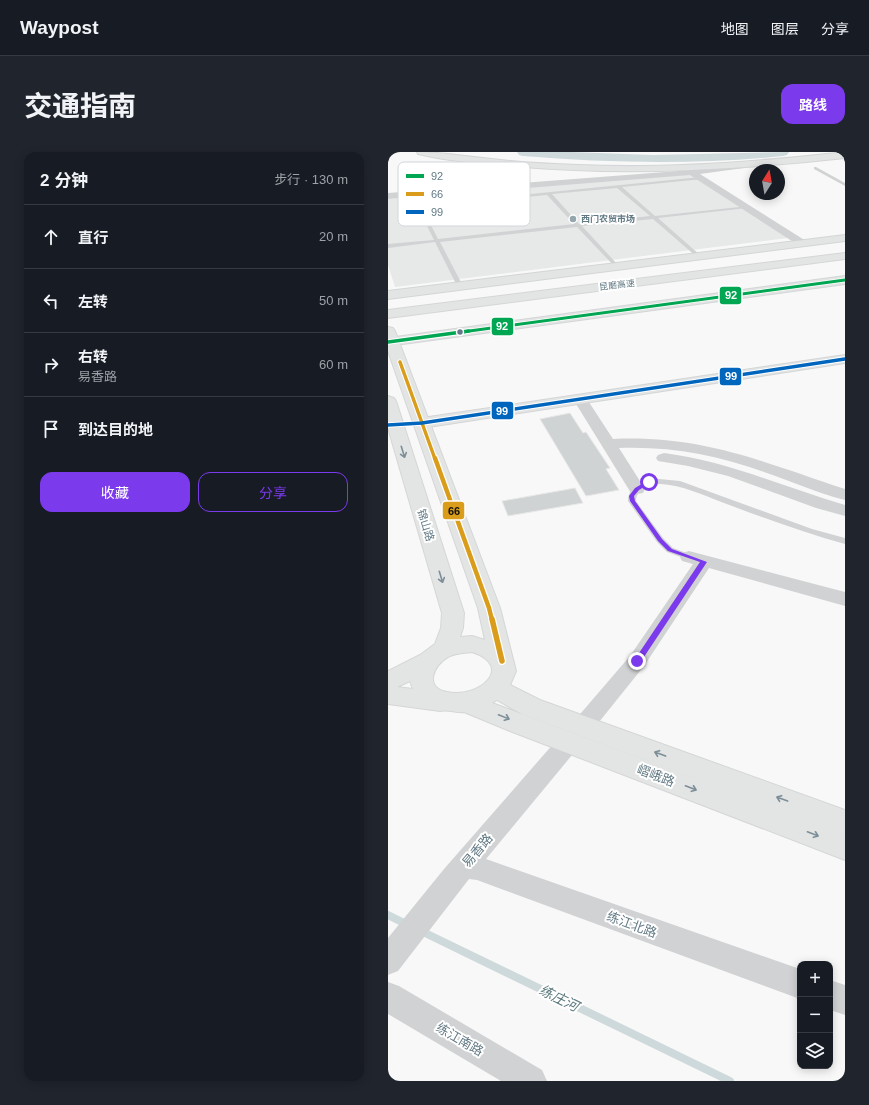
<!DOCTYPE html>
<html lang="zh">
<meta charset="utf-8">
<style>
body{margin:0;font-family:Helvetica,"Noto Sans SC",sans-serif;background:#20242c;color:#f1f3f6}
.controls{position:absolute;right:12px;bottom:12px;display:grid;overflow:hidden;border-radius:8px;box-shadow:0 2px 10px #0003}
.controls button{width:36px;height:36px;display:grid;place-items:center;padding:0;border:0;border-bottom:1px solid #363941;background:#171b24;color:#f1f3f6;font:20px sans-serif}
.compass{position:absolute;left:361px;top:12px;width:36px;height:36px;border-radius:50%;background:#171b24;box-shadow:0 2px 10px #0003;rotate:11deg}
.stop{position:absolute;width:12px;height:12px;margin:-9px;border:3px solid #7c3aed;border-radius:50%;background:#fff}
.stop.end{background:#7c3aed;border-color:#fff;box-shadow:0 1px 4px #0008}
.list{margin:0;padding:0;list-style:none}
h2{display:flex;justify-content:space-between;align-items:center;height:52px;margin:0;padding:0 16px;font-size:17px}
h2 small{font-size:13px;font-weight:400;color:#9ea1a6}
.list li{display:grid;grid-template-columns:26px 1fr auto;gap:12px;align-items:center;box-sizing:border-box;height:64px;padding:0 16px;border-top:1px solid #363941}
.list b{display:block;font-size:15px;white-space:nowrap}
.list p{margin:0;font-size:13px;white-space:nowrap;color:#9ea1a6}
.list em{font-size:13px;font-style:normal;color:#9ea1a6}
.actions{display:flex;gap:8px;padding:12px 16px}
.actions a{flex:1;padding:9px 0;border:1px solid #7c3aed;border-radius:12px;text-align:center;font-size:14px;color:#7c3aed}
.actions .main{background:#7c3aed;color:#fff}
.icon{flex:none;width:22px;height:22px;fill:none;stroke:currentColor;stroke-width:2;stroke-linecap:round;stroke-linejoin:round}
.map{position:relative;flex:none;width:457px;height:929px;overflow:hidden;border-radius:12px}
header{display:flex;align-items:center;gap:24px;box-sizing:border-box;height:56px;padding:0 20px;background:#171b24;border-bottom:1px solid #363941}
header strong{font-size:19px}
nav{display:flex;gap:22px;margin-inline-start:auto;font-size:14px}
.intro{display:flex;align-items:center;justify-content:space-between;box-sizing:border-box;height:96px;padding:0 24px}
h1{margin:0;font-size:28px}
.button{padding:10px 18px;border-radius:12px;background:#7c3aed;color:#fff;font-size:14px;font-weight:700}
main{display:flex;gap:24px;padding:0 24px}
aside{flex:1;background:#171b24;border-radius:12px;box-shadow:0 2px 10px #0003}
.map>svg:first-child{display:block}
.built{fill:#e7e9e9}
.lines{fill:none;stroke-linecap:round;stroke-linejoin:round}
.stream{stroke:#ced9db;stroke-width:8}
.river{fill:#ced9db;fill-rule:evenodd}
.building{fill:#d0d3d4;stroke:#e8e8e8}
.secondary-casing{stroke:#d3d5d6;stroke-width:2}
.highway-casing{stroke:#d5d6d6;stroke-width:2}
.lane{fill:#d1d2d3;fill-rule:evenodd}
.street{fill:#d1d2d3;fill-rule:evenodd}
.secondary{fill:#e3e4e4;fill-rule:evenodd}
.highway{fill:#e3e4e4;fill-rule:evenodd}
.bus-1-far1-casing{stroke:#fff;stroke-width:4.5}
.bus-1-casing{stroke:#fff;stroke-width:5.5}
.bus-2-far2-casing{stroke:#fff;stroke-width:5.5}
.bus-2-far1-casing{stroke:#fff;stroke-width:7}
.bus-2-casing{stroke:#fff;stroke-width:8}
.bus-3-casing{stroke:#fff;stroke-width:5.5}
.bus-1-far1{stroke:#00a651;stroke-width:3}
.bus-1{stroke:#00a651;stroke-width:3.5}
.bus-2-far2{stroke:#d99d1b;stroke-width:3.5}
.bus-2-far1{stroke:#d99d1b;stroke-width:4.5}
.bus-2{stroke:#d99d1b;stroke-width:5.5}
.bus-3{stroke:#0065bd;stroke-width:3.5}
.oneway{stroke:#7c8f98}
.route{fill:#7c3aed}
.poi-dot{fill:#96a6ad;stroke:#fff;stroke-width:1.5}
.bus-dot{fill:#627a85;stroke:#fff;stroke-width:1.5}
.labels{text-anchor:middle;stroke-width:4;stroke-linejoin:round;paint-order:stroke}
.far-poi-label{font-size:9px;font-weight:bold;fill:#627a85;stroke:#fff;text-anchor:start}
.far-street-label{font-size:9px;fill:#627a85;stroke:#fff}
.street-label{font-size:11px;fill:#627a85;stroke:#fff}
.near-street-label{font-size:13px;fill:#627a85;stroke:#fff}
.near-water-label{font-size:14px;font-style:italic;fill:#5d7a7e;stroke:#fff}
.key{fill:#fff;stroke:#d0d7da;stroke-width:1}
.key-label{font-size:11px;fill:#627a85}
.line-badge{stroke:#fff;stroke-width:1.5}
.badge-label{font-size:11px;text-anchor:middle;font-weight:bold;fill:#fff}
.pale-badge-label{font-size:11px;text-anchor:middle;font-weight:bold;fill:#111}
</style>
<header>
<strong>Waypost</strong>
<nav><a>地图</a><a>图层</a><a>分享</a></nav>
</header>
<div class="intro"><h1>交通指南</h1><a class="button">路线</a></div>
<main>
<aside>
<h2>2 分钟<small>步行 · 130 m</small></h2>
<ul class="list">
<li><svg class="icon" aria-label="ahead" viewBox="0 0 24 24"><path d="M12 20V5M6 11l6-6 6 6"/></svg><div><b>直行</b></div><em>20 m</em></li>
<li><svg class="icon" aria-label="left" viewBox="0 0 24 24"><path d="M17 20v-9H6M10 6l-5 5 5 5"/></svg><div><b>左转</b></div><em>50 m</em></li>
<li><svg class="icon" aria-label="right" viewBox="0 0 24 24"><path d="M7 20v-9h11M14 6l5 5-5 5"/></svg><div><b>右转</b><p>易香路</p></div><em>60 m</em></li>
<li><svg class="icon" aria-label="arrive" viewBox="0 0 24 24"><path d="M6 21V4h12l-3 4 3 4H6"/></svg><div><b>到达目的地</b></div></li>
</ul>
<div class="actions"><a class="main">收藏</a><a>分享</a></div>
</aside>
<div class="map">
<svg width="457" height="929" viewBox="0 0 457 929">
<rect width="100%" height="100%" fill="#f8f8f8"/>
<!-- built -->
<polygon class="built" points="302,21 400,86 7,135 0,113 0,47"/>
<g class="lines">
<!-- stream -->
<g class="stream">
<polyline points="0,763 20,773"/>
<polyline points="33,779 342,929"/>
</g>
<!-- river -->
<path class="river" d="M129,0h54l82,3 136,-3 -2,3 -4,1c-87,9 -173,7 -260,0l-4,-1z"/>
</g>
<!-- building -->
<g class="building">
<polygon points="182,261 195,281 198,280 222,316 218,317 231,338 198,344 152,267"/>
<polygon points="187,336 195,351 120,364 114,349"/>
</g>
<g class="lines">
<!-- secondary casing -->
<g class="secondary-casing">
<g id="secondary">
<path d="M29,0c22,0 44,4 66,6 32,4 64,6 96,7 89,4 178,-3 266,-13v6c-107,12 -214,18 -322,9 -35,-3 -71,-5 -105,-13z"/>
<polygon points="457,83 457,89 0,147 0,139"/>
<polygon points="457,124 457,132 0,194 0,186"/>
<polygon points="457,203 457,211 34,276 28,274 26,271 28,268 34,266"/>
</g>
</g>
<!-- highway casing -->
<g class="highway-casing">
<g id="highway">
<polygon points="457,101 457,107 0,166 0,158"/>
<path d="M0,175l5,1 2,3 105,277 16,63 -6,14 30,15 305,110v24l-323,-120 -25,-14 -5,3 353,131v26l-335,-129 -46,-19c-8,1 -17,-3 -24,-1l-52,-7v-33l32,-16 15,-11 6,-16 1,-15 -54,-185v-32l6,2 2,3 68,212 -1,15 -3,9 12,-1 13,4 -7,-32 -90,-257zM84,500c43,14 8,47 -25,40 -23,-4 -14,-27 1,-35 7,-4 15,-4 24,-5zM22,529l3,8 -16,-2z"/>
</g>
</g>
<!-- lane -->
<g class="lane">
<polygon points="426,15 428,15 457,31 457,34 426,17"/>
<path d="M313,25l2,2 -81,8 33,29 94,-10 -2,2 -89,10 42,37 1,1 -3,2 -45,-39 -71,7 36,39 1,1 -3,2 -39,-41 -137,15 23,44 -3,2 -3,-2 -22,-44 -47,6v-4l46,-4 -17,-34 2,-1zM229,36l33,28 -71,8 -27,-30zM159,43l27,29 -136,15 -16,-32z"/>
<path d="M271,327l21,2 132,48 33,9v6c-41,-11 -81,-26 -121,-41 -21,-8 -42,-18 -64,-19 -10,-1 -24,5 -24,17l27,37 10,10 19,7 2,2 -2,2h-6l-19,-7 -10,-10 -29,-41c0,-16 18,-21 31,-22z"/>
</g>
<!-- street -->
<g class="street">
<polygon points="353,12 357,14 356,16 312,22 418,89 419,91 418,93 410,93 302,23 0,47 0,41 304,18"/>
<path d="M192,243l5,1 28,43c89,-4 150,23 232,50v11c-28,-7 -54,-19 -81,-28 -47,-17 -95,-26 -145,-24l26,41 -2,4 -6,1 -6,-1 -58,-94 2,-3z"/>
<path d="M276,301c63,8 120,34 181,52v11l-29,-8 -88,-32 -40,-10 -30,-5 -2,-3 2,-3z"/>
<polygon points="301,399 457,440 457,454 321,416 256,514 203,580 195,583 187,580 184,574 187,568 242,504 305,412 294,409 292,405 294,401"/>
<polygon points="181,581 189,583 193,590 189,597 98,707 412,817 412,847 89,728 81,727 10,819 0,823 0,786 56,717 173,583"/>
<polygon points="442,828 457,833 457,863 442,858"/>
<polygon points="0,830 11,834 154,918 159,929 113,929 0,862"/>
</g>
<!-- secondary -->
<use href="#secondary" class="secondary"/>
<!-- highway -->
<use href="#highway" class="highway"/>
<!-- bus-1-far1 casing -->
<g class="bus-1-far1-casing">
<polyline id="bus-1-far1" points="74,180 457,128"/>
</g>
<!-- bus-1 casing -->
<g class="bus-1-casing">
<polyline id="bus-1" points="0,190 81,179"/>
</g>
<!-- bus-2-far2 casing -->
<g class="bus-2-far2-casing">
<polyline id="bus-2-far2" points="12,210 47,307"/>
</g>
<!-- bus-2-far1 casing -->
<g class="bus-2-far1-casing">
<polyline id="bus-2-far1" points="47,306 101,456 104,468"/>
</g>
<!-- bus-2 casing -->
<g class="bus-2-casing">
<polyline id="bus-2" points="104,467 114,509"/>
</g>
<!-- bus-3 casing -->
<g class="bus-3-casing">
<polyline id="bus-3" points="0,273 34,271 457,207"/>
</g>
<!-- bus-1-far1 -->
<use href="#bus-1-far1" class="bus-1-far1"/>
<!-- bus-1 -->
<use href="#bus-1" class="bus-1"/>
<!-- bus-2-far2 -->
<use href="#bus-2-far2" class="bus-2-far2"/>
<!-- bus-2-far1 -->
<use href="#bus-2-far1" class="bus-2-far1"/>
<!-- bus-2 -->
<use href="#bus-2" class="bus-2"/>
<!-- bus-3 -->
<use href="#bus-3" class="bus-3"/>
</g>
<!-- one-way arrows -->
<defs><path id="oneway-shaft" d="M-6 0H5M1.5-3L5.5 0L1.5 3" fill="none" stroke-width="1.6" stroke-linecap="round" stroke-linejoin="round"/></defs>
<g class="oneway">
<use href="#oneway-shaft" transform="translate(15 300) rotate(73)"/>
<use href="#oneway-shaft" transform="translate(53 425) rotate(73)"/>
<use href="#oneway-shaft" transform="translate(116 565) rotate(22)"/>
<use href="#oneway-shaft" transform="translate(272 602) rotate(-160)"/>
<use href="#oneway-shaft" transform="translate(303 636) rotate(21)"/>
<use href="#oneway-shaft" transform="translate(394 647) rotate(-160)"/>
<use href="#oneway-shaft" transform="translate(425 682) rotate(21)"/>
</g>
<!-- route -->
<polygon class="route" points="259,329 264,330 251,338 246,344 247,349 274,387 284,397 319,410 252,511 249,511 246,509 247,507 312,410 280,399 270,389 242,349 241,344 247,336"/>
<!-- markers -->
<circle class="poi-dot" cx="185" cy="67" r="4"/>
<circle class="bus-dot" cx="72" cy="180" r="3.5"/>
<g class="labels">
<!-- far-poi labels -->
<g class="far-poi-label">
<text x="193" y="70">西门农贸市场</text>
</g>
<!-- far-street labels -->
<g class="far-street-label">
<text transform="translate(229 133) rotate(-7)" y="3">昆磨高速</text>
</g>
<!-- street labels -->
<g class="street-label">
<text transform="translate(38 373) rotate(73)" y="4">锦山路</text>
</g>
<!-- near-street labels -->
<g class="near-street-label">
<text transform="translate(268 623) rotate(21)" y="5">嶍峨路</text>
<text transform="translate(89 698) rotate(-50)" y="5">易香路</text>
<text transform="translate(244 772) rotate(20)" y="5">练江北路</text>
<text transform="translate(72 887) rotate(30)" y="5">练江南路</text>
</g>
<!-- near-water labels -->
<g class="near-water-label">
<text transform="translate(171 846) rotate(26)" y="5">练庄河</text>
</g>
</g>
<!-- legend -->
<rect x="10" y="10" width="132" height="64" rx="6" class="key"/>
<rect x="18" y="22" width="18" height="4" fill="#00a651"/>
<rect x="18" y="40" width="18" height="4" fill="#d99d1b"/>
<rect x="18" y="58" width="18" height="4" fill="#0065bd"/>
<g class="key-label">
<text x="43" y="28">92</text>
<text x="43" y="46">66</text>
<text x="43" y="64">99</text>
</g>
<g class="line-badge">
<rect x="331" y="134" width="23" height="19" rx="4" fill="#00a651"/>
<rect x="103" y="165" width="23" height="19" rx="4" fill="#00a651"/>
<rect x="331" y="215" width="23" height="19" rx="4" fill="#0065bd"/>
<rect x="103" y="249" width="23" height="19" rx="4" fill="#0065bd"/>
<rect x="54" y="349" width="23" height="19" rx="4" fill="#d99d1b"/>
</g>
<g class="badge-label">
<text x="343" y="147">92</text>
<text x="114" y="178">92</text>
<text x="343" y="228">99</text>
<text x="114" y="263">99</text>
</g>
<g class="pale-badge-label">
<text x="66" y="363">66</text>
</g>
</svg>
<div class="controls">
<button>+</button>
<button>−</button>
<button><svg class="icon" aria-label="layers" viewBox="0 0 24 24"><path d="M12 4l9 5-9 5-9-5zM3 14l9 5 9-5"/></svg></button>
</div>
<svg class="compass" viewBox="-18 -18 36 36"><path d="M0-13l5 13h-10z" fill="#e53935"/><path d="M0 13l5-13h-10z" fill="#9ea1a6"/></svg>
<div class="stop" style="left:261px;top:330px"></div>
<div class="stop end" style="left:249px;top:509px"></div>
</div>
</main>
